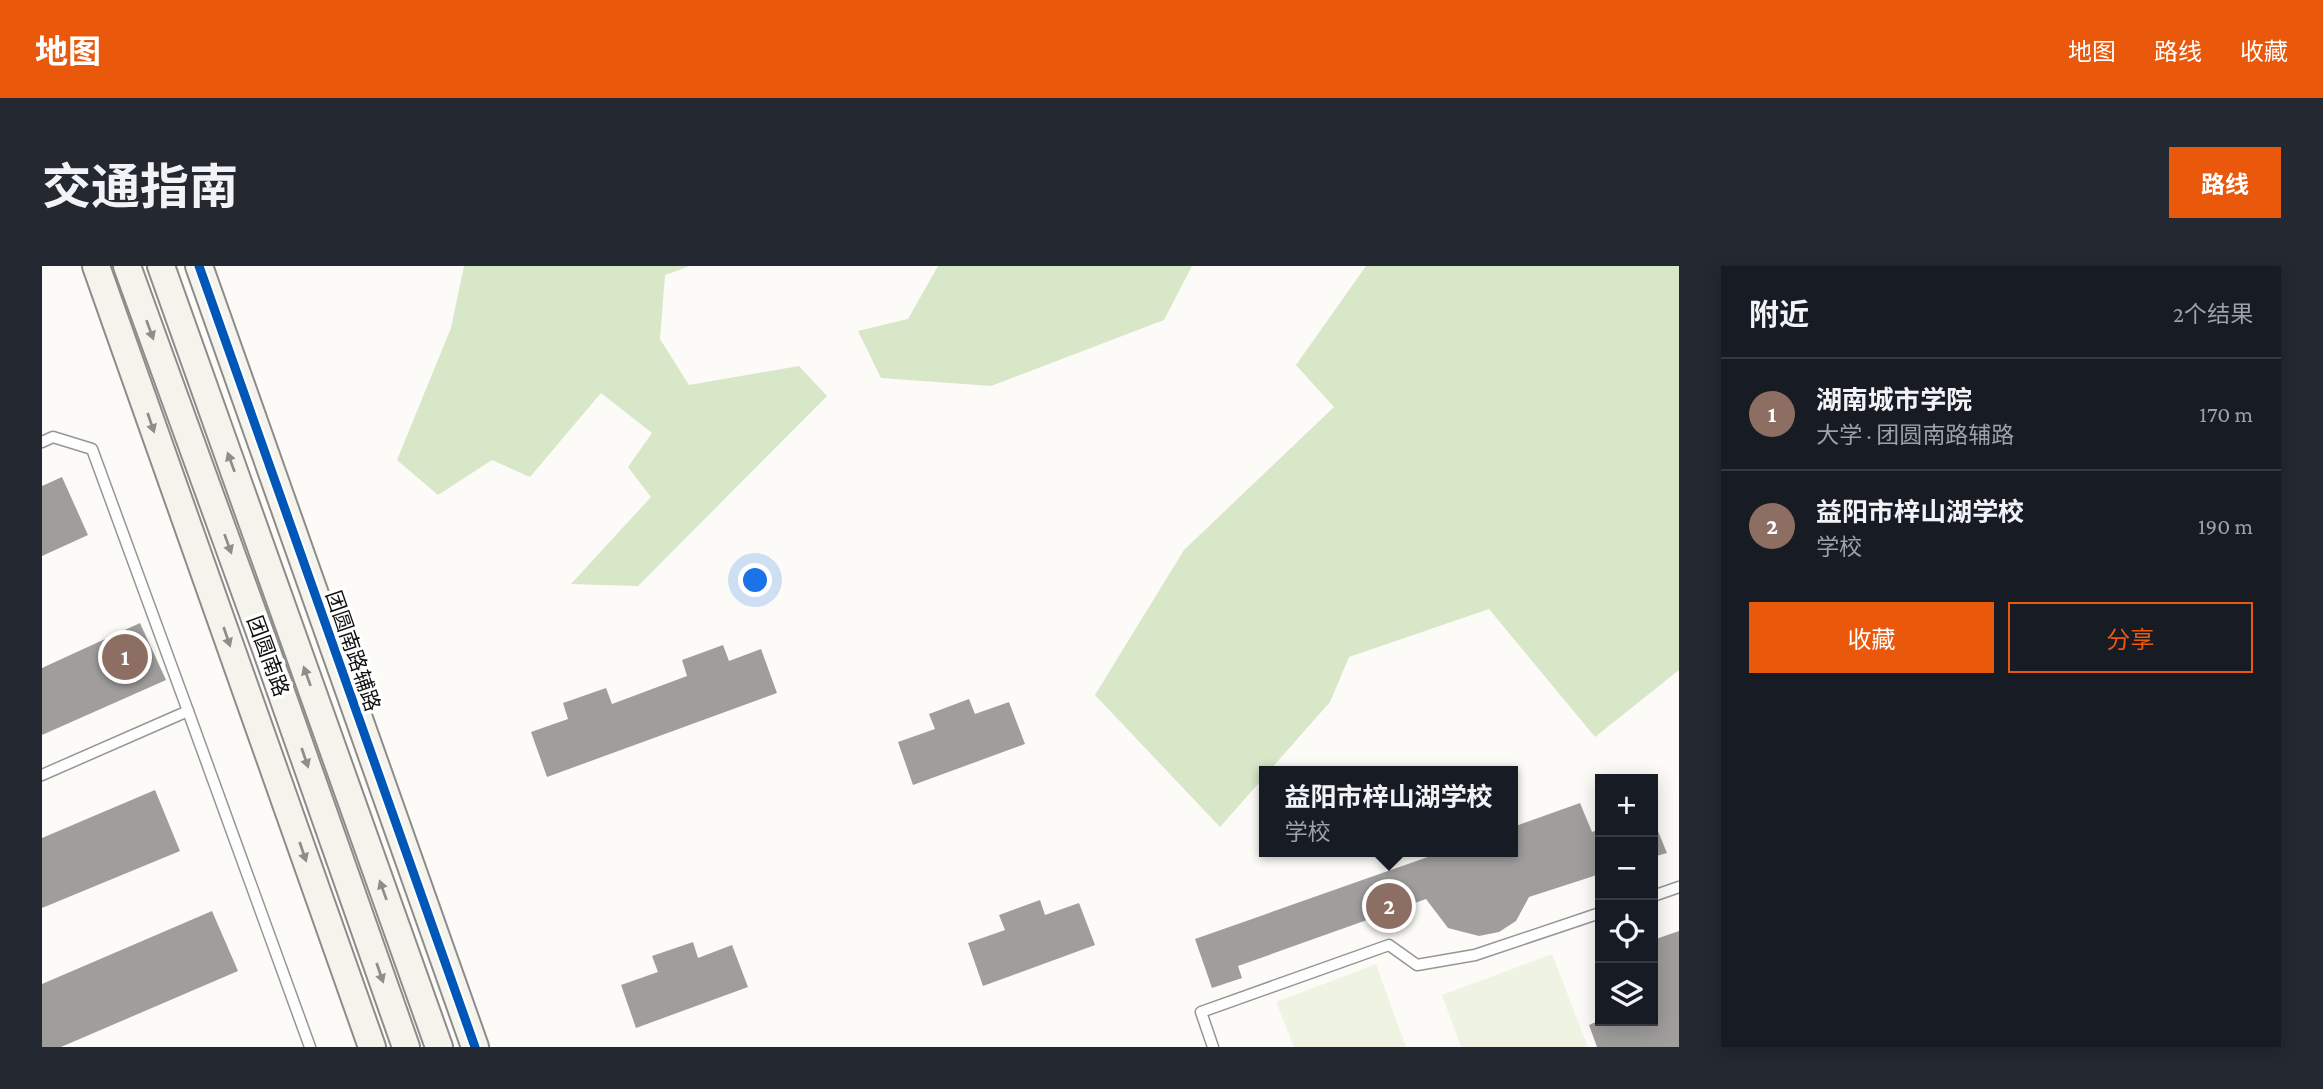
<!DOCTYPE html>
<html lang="zh">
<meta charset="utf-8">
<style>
body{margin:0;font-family:"Crimson Pro","Noto Sans SC",serif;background:#242831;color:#f1f3f6}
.controls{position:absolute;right:21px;bottom:21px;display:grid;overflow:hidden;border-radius:0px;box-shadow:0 4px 18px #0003}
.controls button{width:63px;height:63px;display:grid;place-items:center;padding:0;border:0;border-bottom:2px solid #363941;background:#171b24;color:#f1f3f6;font:35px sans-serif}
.you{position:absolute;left:714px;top:315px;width:24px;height:24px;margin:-18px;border:5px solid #fff;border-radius:50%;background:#1a73e8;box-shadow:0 0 0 10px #1a73e833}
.badge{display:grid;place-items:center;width:46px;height:46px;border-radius:50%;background:#ea580c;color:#fff;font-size:23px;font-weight:700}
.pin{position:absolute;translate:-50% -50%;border:4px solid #fff;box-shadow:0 2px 7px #0006}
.popup{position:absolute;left:1217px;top:500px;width:259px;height:91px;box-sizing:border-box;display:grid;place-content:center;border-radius:0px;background:#171b24;filter:drop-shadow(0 2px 5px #0005);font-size:23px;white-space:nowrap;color:#9ea1a6}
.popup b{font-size:26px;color:#f1f3f6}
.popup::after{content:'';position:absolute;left:50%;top:100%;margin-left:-14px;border:14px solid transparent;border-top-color:#171b24}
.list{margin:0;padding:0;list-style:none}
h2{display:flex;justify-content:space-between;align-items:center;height:91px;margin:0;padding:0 28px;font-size:30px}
h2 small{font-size:23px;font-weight:400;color:#9ea1a6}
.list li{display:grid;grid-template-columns:46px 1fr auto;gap:21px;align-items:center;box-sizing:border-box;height:112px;padding:0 28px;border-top:2px solid #363941}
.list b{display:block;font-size:26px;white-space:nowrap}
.list p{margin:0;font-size:23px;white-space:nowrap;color:#9ea1a6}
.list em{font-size:23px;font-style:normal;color:#9ea1a6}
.actions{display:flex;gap:14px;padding:21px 28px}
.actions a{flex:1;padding:16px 0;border:2px solid #ea580c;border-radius:0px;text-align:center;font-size:24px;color:#ea580c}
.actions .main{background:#ea580c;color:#fff}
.icon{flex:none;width:38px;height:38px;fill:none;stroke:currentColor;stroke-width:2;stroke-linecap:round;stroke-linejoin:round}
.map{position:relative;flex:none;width:1637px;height:781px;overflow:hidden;border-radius:0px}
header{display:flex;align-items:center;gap:42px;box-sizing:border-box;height:98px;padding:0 35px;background:#ea580c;color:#fff}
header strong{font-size:33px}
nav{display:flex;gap:38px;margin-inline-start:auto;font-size:24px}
.intro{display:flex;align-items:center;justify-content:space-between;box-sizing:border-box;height:168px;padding:0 42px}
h1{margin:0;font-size:49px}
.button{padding:18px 32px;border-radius:0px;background:#ea580c;color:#fff;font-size:24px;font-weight:700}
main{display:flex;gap:42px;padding:0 42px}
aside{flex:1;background:#171b24;border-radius:0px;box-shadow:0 4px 18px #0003}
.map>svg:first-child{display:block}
.forest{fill:#d7e7c7}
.pitch{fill:#eff4e2}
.building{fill:#a09e9c}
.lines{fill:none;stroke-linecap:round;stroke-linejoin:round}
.lane-casing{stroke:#969694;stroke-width:13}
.secondary-casing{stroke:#8d8c8b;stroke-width:30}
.lane{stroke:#fffefe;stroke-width:10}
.secondary{stroke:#f5f4ec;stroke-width:26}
.cycleway-casing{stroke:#fff;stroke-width:13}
.cycleway{stroke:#0057b8;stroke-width:9}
.oneway{fill:#8e8d89}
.labels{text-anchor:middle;stroke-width:7;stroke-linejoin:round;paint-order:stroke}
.street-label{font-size:21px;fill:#101010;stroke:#fff}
</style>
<header>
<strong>地图</strong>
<nav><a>地图</a><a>路线</a><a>收藏</a></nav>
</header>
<div class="intro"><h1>交通指南</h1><a class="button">路线</a></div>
<main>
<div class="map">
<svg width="1637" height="781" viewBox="0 0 1637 781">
<rect width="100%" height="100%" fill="#fcfbf7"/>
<!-- forest -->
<g class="forest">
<polygon points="422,0 648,0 623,9 618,73 647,119 757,100 785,130 596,320 529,318 609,231 586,201 610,167 559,127 488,211 450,194 396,229 355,194 409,62"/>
<polygon points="896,0 1150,0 1122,54 949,120 839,112 816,65 866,53"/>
<polygon points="1324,0 1637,0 1637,404 1553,471 1447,343 1307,391 1288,436 1227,505 1223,505 1223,510 1178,561 1053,429 1142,284 1292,141 1254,99"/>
</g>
<!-- pitch -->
<g class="pitch">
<polygon points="1510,688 1546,781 1419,781 1400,729"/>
<polygon points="1334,698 1364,781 1252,781 1234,736"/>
</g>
<!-- building -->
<g class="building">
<polygon points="20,211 46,269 0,290 0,220"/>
<polygon points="98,357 124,414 0,469 0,402"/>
<polygon points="681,379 687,395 719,383 735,427 505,511 489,466 526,453 521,437 564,422 570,438 645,410 640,394"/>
<polygon points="927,433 933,448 967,436 983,478 871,519 856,476 893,463 887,448"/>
<polygon points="113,524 138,585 0,642 0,572"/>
<polygon points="1538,537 1550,566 1558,563 1558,608 1487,631 1474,655 1457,666 1437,670 1406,662 1384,633 1196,700 1200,712 1170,722 1153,673 1400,586 1471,586 1471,561"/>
<polygon points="1611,553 1625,587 1611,591"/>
<polygon points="998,634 1003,649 1037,637 1053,679 941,720 926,677 963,664 957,649"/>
<polygon points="170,645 196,705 19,781 0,781 0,718"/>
<polygon points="1637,665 1637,781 1555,781 1547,759 1558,754 1611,755 1611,674"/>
<polygon points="651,676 656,692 690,679 706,721 594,762 579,719 616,706 610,690"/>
</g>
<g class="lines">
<!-- lane casing -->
<g class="lane-casing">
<g id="lane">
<polyline points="0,176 11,171 50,183 146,445 0,509"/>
<polyline points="146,445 268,781"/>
<polyline points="1611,630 1637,621"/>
<polyline points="1171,781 1159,746 1347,679 1375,699 1433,689 1558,647"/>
</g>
</g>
<!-- secondary casing -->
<g class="secondary-casing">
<g id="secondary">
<polyline points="54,0 330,781"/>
<polyline points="85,0 225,386 364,781"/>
<polyline points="119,0 397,781"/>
<polyline points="157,0 433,781"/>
</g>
</g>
<!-- lane -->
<use href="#lane" class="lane"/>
<!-- secondary -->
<use href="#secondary" class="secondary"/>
<!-- cycleway casing -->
<g class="cycleway-casing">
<polyline id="cycleway" points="157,0 433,781"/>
</g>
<!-- cycleway -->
<use href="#cycleway" class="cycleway"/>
</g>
<!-- one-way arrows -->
<defs><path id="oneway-solid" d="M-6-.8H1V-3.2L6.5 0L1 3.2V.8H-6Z" transform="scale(1.75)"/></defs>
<g class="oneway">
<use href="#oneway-solid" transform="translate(108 64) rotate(70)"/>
<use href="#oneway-solid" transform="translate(109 157) rotate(71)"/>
<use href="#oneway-solid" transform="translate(189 196) rotate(-110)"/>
<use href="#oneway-solid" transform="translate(186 278) rotate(70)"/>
<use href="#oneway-solid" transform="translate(185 371) rotate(71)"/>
<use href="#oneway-solid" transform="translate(265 410) rotate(-110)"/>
<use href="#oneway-solid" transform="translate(263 492) rotate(71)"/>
<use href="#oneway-solid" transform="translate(261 586) rotate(71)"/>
<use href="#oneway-solid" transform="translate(341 624) rotate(-110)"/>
<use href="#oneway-solid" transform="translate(338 707) rotate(71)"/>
</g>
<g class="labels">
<!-- street labels -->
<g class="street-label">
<text transform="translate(311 385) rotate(71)" y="7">团圆南路辅路</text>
<text transform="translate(226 390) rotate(70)" y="7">团圆南路</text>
</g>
</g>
</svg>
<div class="controls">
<button>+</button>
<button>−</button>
<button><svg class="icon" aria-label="locate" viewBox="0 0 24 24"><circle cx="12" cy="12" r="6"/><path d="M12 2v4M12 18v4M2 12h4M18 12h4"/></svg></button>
<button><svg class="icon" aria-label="layers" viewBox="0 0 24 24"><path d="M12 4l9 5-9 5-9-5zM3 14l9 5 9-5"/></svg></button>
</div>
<div class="you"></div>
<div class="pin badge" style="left:83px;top:391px;background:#8d6e63">1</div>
<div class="pin badge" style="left:1347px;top:640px;background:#8d6e63">2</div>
<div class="popup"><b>益阳市梓山湖学校</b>学校</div>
</div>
<aside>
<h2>附近<small>2个结果</small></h2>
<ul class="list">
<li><span class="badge" style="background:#8d6e63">1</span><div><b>湖南城市学院</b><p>大学 · 团圆南路辅路</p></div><em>170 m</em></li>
<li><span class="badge" style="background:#8d6e63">2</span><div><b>益阳市梓山湖学校</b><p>学校</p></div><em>190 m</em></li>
</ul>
<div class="actions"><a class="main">收藏</a><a>分享</a></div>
</aside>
</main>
